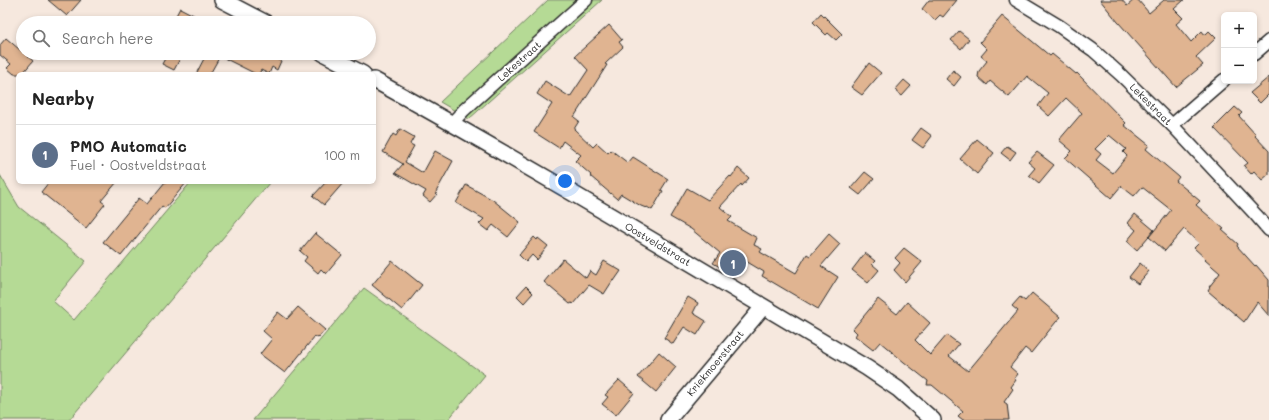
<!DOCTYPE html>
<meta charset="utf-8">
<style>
body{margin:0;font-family:Mali,sans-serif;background:#f6f6f6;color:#222}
.controls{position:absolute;right:12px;top:12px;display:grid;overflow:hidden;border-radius:6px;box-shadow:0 2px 6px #0003}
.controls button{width:36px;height:36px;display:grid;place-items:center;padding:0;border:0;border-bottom:1px solid #e0e0e0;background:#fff;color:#222;font:20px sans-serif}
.you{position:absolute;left:565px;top:181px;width:14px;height:14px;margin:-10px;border:3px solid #fff;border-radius:50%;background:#1a73e8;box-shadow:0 0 0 6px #1a73e833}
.badge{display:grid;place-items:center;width:26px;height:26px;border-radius:50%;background:#c8321e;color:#fff;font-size:13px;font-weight:700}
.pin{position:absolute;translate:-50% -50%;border:2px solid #fff;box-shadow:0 1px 4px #0006}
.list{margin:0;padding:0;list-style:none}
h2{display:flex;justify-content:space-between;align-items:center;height:52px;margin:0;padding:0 16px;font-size:17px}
h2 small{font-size:13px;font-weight:400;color:#767676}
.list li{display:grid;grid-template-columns:26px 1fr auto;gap:12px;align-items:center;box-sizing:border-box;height:60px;padding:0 16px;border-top:1px solid #e0e0e0}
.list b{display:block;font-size:15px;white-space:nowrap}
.list p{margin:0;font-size:13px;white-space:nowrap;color:#767676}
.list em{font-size:13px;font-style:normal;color:#767676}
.icon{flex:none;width:22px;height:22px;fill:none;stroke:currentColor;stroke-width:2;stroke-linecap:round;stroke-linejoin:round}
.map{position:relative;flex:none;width:1269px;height:420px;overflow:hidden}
.search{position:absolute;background:#fff;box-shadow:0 2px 6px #0003;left:16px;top:16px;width:360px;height:44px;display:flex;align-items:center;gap:10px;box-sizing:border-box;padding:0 14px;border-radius:22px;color:#767676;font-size:15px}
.panel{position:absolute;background:#fff;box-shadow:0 2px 6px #0003;left:16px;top:72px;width:360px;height:112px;border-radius:6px}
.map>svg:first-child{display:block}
.green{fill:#b5da95;stroke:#708260}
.building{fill:#e0b491;stroke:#2b2b2b;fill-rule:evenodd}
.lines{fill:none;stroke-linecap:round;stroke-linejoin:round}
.minor-casing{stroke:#2b2b2b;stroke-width:15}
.tertiary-casing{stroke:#2b2b2b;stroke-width:18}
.minor{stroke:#fff;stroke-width:12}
.tertiary{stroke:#fff;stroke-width:15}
.labels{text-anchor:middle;stroke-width:4;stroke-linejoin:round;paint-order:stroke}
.street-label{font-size:10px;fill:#2b2b2b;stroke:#fff}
</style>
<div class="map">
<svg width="1269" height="420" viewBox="0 0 1269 420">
<rect width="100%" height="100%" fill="#f6e8de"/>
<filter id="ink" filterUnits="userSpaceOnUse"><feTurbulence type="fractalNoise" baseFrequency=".025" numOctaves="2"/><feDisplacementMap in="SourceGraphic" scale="8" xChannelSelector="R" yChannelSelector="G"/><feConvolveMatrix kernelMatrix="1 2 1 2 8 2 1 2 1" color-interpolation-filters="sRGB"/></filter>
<g filter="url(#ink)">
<!-- green -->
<g class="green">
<polygon points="548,0 602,0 469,119 440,102"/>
<polygon points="0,175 19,207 86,261 53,301 74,320 191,182 270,182 69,420 0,420"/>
<polygon points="364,288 485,375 448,420 253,420"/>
</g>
<!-- building -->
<g class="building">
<polygon points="48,0 81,0 67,16"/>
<polygon points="929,0 957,0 943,17 940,15 935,20 922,9"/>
<polygon points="1100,0 1122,0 1127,6 1134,0 1138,0 1149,13 1164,0 1184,0 1174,9 1183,18 1176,24 1191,42 1202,31 1205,35 1209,31 1216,38 1196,57 1203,65 1176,87 1118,22"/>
<polygon points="180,8 209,23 172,23"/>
<polygon points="821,13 842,34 836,40 828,33 826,35 813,22"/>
<path d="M1002,16l48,40 2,-2 24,20 1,-1 49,50 -2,2 25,20 -3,4 33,28 -3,4 24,20 -4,4 28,24 -2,1 16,14 -1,2 18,20 1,-1 13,15v36l-12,-14 -13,20 -36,-31 2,-3 -1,-1 11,-14 -15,-13 1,-1 -12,-11 5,-5 -15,-14 -19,22 -16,-14 22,-27 -29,-23 -8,9 -13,-10 -10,12 -46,-40 7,-7 -13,-11 23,-27 -16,-15 -17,18 -11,-10 10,-13 -21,-17 -18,21 -19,-16 -3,4 -9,-8 1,-6 8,-10 -6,-5 6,-7 -7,-7zM1109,135l17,14 -3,3 4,4 -14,17 -17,-13 5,-6 -6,-5z"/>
<polygon points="609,25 622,40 619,42 623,47 605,64 607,65 574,117 579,121 574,129 593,147 597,143 608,153 611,150 628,163 633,157 668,179 661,190 663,191 652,210 647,207 646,208 641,206 621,194 617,199 590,176 591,175 575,161 581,155 563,141 559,148 534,132 552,104 537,94 545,81 570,97 588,70 575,56"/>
<polygon points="959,31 969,39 961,49 951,40"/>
<polygon points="6,38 33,61 22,74 14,74 7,68 11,64 0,55 0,45"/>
<polygon points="168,53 183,53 174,70 162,64"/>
<polygon points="207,53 266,53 281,61 277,70 272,67 269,74 261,70 259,74 256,74 220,56 210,74 196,74"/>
<polygon points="869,63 881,73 862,95 851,87"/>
<polygon points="953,70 961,77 954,86 946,79"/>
<polygon points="1269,77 1269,94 1260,103 1250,93"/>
<polygon points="904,80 911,86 902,96 895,90"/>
<polygon points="1235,107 1242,113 1239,116 1256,135 1255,136 1269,151 1269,174 1262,180 1254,171 1251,174 1244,166 1248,163 1214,128"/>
<polygon points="921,128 932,136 923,148 912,140"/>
<polygon points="400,129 414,137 410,144 414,146 405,162 423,173 435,151 453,161 436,192 437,194 430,202 423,196 426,191 395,173 403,164 383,152 393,134 396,136"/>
<polygon points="977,139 994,153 977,174 960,159"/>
<polygon points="1007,146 1016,152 1010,160 1001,153"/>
<polygon points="1037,152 1054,165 1039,183 1029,175 1035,168 1028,162"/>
<polygon points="738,168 749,178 742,186 741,184 720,207 732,217 728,221 757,238 754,245 762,249 760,252 796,273 807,254 810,256 829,234 840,244 821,266 838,277 818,309 762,276 764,272 744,260 742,264 740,262 732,274 713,263 720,253 691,229 670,217 687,188 708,200 730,176 731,177"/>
<polygon points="865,172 874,179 860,195 851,188"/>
<polygon points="49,182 117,182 101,201 105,204 86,228 41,192"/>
<polygon points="165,182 187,182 165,208 162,206 121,256 103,242 139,198 147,204"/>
<polygon points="326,182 344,182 324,205 313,196"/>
<polygon points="466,185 493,200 520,222 508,237 493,225 488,231 479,224 484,219 456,203"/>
<polygon points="1135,214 1154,230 1137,250 1127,241 1136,230 1128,223"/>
<polygon points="315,233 342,255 326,274 321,269 318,273 304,261 307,257 300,251"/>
<polygon points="534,237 537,240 538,238 548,246 537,260 532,255 526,262 519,255"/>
<polygon points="904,248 922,262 905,282 894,270 900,263 895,258"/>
<polygon points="865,253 875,261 872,264 879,270 868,283 852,270"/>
<polygon points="563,259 586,278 590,271 596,275 604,261 621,271 614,281 613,280 604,294 589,285 573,304 572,303 570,304 544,282"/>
<polygon points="392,261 422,285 402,310 372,285"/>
<polygon points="1140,263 1149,271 1138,284 1129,277"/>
<polygon points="526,286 533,293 524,303 517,296"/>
<polygon points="1032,293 1060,317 1031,353 1025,348 1010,367 1018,374 1014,379 1016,380 1011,387 1013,389 1004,402 1007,404 1009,420 963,420 958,416 963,411 932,385 927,385 928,381 904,362 880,342 873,350 855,336 857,333 853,329 878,299 897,314 907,302 930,323 915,340 930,355 947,335 959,344 949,356 968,371 1018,311 1012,306 1020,297 1025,301"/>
<polygon points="688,297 698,303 693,313 706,321 697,335 684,327 673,344 664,338"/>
<polygon points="298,307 325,330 318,338 315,336 285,373 260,354 272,339 263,331 278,312 287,319"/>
<polygon points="659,352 676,367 656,392 638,377"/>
<polygon points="619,380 634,393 616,415 602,404 608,397 605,395"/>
</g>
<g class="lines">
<!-- minor casing -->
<g class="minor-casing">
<g id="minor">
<polyline points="1016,0 1059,26 1093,50 1121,75 1172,125 1256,215 1269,230"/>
<polyline points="1254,54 1269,41"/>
<polyline points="452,123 464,110 586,0"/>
<polyline points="1172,125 1224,80"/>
</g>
</g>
<!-- tertiary casing -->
<g class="tertiary-casing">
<g id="tertiary">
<polyline points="222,0 266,23"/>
<polyline points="323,53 363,74"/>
<path d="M374,80c167,92 329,191 493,288l31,21 35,31"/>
<polyline points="668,420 763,307"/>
</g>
</g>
<!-- minor -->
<use href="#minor" class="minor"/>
<!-- tertiary -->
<use href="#tertiary" class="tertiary"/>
</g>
</g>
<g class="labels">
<!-- street labels -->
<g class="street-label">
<text transform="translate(519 61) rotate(-42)" y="4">Lekestraat</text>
<text transform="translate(1151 104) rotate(45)" y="4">Lekestraat</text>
<text transform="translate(658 244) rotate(31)" y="4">Oostveldstraat</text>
<text transform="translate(715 363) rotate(-50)" y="4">Kriekmoerstraat</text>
</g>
</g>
</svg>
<div class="controls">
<button>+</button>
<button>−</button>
</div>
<div class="you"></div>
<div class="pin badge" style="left:733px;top:263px;background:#5c6f8a">1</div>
<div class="search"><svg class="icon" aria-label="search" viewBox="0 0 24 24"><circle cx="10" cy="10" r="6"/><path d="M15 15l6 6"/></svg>Search here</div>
<section class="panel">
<h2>Nearby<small></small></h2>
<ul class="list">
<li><span class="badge" style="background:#5c6f8a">1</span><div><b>PMO Automatic</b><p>Fuel · Oostveldstraat</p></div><em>100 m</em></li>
</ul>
</section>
</div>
